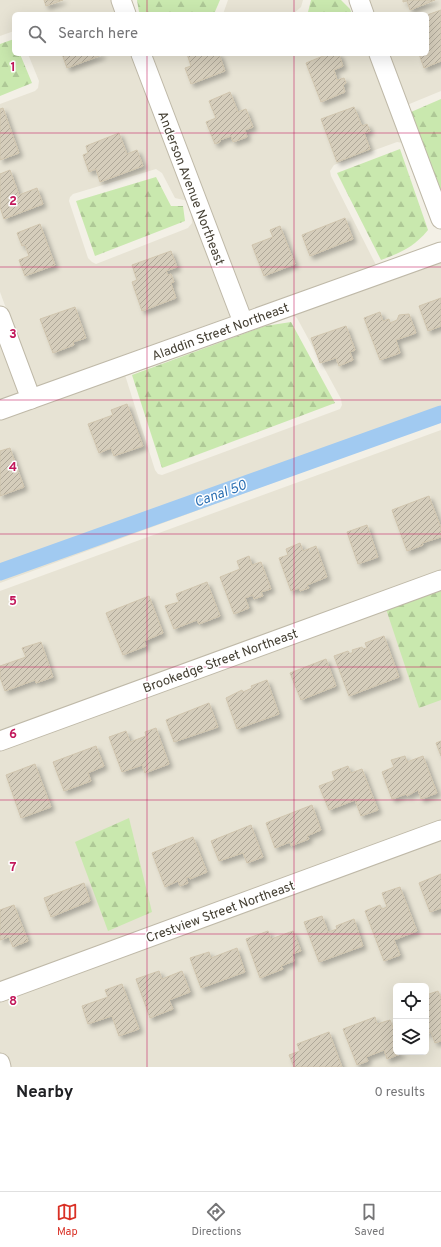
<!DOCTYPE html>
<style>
body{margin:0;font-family:Overpass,sans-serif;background:#f2f2f2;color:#202124}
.controls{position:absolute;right:12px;bottom:12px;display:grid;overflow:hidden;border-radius:6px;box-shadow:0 4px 16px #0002}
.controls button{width:36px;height:36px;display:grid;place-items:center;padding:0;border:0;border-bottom:1px solid #e0e0e0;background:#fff;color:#202124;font:20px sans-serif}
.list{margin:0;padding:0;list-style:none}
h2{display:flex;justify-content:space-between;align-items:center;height:52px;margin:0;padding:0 16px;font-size:17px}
h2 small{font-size:13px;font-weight:400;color:#757577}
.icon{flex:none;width:22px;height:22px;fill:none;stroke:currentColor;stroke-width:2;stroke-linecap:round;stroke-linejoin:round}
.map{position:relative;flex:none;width:441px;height:1067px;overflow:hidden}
.search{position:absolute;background:#fff;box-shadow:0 4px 16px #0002;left:12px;right:12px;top:12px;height:44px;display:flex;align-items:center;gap:10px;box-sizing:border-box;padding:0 14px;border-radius:6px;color:#757577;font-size:15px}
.sheet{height:124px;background:#fff}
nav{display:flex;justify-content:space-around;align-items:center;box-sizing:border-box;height:56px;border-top:1px solid #e0e0e0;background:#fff;font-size:11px;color:#757577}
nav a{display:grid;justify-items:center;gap:2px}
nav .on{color:#d93025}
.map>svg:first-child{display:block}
.residential{fill:#e7e3d4;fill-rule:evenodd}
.forest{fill:url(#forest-firs)}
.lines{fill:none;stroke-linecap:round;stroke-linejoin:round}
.canal{stroke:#a1caf1;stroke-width:17}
.building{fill:url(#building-hatch);stroke:#d0c5ae;filter:url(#shadow)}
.street-casing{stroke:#bfb9a8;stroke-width:21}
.street{stroke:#fff;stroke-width:19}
.grid{fill:none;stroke:#c2185b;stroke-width:1;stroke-opacity:0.55}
.labels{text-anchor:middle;stroke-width:3;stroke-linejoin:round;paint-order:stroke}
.street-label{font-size:13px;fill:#464135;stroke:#fff}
.water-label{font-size:14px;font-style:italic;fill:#2d70b3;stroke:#fff}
.grid-label{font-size:13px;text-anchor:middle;font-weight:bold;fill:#c2185b;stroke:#fff;stroke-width:3;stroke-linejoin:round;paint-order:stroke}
</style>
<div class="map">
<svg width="441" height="1067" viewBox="0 0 441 1067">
<defs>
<pattern id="forest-firs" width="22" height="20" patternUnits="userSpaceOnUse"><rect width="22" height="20" fill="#c9e8ae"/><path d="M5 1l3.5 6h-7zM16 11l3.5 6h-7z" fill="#aec896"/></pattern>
<pattern id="building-hatch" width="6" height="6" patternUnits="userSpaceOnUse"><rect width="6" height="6" fill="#d5cdbb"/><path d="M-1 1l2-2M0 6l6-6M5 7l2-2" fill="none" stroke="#afa899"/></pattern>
<filter id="shadow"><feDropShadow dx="3.5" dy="3.5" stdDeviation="2" flood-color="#0004"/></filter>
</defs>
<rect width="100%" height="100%" fill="#f3f0e6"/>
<!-- residential -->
<g class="residential">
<polygon points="0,0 112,0 117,14 14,14 14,31 0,36"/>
<polygon points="228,0 303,0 301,7 293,14 223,14"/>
<polygon points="368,0 441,0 441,91 407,105 388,54 427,54 427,14 373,14"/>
<polygon points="28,54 132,54 188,201 175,198 162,173 156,169 73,194 70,197 69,201 88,258 92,262 96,264 188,228 192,223 191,209 232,316 35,387 0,292 0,104 35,91 38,88 39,81"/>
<polygon points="150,54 370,54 403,143 397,142 334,165 330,171 331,176 376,265 248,310"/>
<polygon points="441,261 441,421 0,583 0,420 125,375 155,470 158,474 162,475 340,409 342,405 341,399 297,318 293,315"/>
<polygon points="0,340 20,393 0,400"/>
<path d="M441,430v637h-441v-476zM396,986h30v66h-30z"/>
</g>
<!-- forest -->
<g class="forest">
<polygon points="137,0 220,0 214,14 155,14 139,12"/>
<polygon points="311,0 341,0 350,9 352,14 305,14 308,12"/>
<polygon points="14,39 14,54 20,54 32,83 0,96 0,44"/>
<polygon points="441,99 441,197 411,112"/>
<path d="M400,149l28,81c-14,17 -26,22 -47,30l-44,-87z"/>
<polygon points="156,177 171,206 183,206 185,221 95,256 76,201"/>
<polygon points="291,322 335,403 162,468 132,375 265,326"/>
<polygon points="441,591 441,700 419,708 386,609"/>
<polygon points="129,818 152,912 108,931 75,842"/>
</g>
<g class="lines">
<!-- canal -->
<polyline class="canal" points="0,572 441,414"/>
</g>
<!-- building -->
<g class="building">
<polygon points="44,0 63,0 46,6"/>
<polygon points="403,0 435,0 410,10 407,1 403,2"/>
<polygon points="441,10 441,61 424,68 419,54 427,54 427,15"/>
<polygon points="62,54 102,54 102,55 67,68"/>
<polygon points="187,54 219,54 225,71 191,84 185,68 191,66"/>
<polygon points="328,54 339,54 343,66 334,70 337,80 344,78 346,83 343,85 345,92 321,102 306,63"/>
<polygon points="230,92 238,112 246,109 253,127 245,130 247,137 233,142 231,136 220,140 220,142 215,144 206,122 216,118 209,101"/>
<polygon points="354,107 362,126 367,124 370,131 364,133 370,149 337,162 321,119"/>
<polygon points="3,108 19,153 0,160 0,109"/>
<polygon points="119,133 127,154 137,150 143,166 100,182 96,169 89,172 83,155 88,153 86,146"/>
<polygon points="10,170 19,195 37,188 43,204 4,219 0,207 0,174"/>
<polygon points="345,218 353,239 310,256 302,235"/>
<polygon points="40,224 55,265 25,276 19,260 29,256 25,245 22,246 17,233"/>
<polygon points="280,226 295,264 264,276 252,245 273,237 270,230"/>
<polygon points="171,251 177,267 166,271 168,275 171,274 174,282 171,283 176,298 142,311 132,282 137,280 132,265"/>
<polygon points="441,298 441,326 428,331 419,306"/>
<polygon points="75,307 86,338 73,342 74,345 53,353 40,319"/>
<polygon points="380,312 383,321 389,319 390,323 397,320 399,315 409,314 416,333 396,340 400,353 380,360 364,318"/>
<polygon points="346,326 355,350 350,352 353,360 339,366 336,358 320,363 311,338"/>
<polygon points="127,404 143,446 114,456 111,448 99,453 88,424 113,415 111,410"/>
<polygon points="10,448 24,487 0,496 0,451"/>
<polygon points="429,496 441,528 441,537 422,543 423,545 407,551 392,510"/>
<polygon points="367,525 378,557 358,564 347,532"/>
<polygon points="300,543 303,551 316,546 327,577 307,585 309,588 300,591 299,588 291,591 279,558 288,555 286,549"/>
<polygon points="249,556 252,565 261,562 271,589 261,592 263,596 254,599 253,595 245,598 249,608 234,614 220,577 240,569 237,561"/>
<polygon points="207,582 220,616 199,624 197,620 174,629 165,606 179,602 176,594"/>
<polygon points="149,596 163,633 144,641 146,646 123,655 106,613"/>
<polygon points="384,636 399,677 349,696 334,656 348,651 350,654 353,652 352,650 362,647 363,649 367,648 365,643"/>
<polygon points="41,642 53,677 36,683 35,680 5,691 0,677 0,666 26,657 22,648"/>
<polygon points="326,659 336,686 301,700 290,673"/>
<polygon points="267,680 279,714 237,729 226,698 242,690 243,692 252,688 251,686"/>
<polygon points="209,703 218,727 174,742 166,720"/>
<polygon points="156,728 169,764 145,773 142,765 122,772 109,737 126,731 130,742 146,736 145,732"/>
<polygon points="441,741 441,756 436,743"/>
<polygon points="96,746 104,766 88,773 91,781 64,791 53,762"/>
<polygon points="405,756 407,762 423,756 437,793 421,799 418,790 407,796 406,794 392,799 382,772 394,767 391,760"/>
<polygon points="35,764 51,807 21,818 6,775"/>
<polygon points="348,766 351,773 362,769 378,810 361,816 355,800 329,810 319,786 335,780 332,772"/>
<polygon points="312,805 321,830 307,836 309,839 291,846 290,842 275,848 266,823"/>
<polygon points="251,825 263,857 247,863 243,853 219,861 211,841"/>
<polygon points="193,837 207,872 190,879 190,877 186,878 188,883 180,886 178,881 165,887 152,853"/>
<polygon points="441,874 441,908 430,912 419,883"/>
<polygon points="84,883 90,901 51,917 44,898"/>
<polygon points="400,887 417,931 394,940 400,955 384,961 365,911 380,905 382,909 387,907 382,893"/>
<polygon points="14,905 28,941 13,947 9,937 0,940 0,910"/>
<polygon points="322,916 328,932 337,929 336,926 354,919 363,946 319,962 304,922"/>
<polygon points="268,931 271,939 293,931 301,951 292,954 294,961 281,966 283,969 260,978 246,939"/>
<polygon points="237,948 245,972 201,988 190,958 209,952 211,958"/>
<polygon points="159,971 162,979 182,971 190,992 169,1000 173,1009 150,1018 136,979"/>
<polygon points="122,984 139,1029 119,1036 112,1016 88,1024 82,1006 108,997 105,990"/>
<polygon points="438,991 441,998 441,1041 435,1043 431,1032 426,1034 426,995"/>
<polygon points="375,1017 377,1024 390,1020 396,1035 396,1052 403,1053 387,1059 384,1050 366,1057 368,1061 357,1065 343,1029"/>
<polygon points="329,1032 342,1067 294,1067 289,1055 300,1051 297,1044"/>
</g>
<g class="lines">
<!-- street casing -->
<g class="street-casing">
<g id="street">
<polyline points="121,0 126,14"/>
<polyline points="359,0 364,14"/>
<polyline points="141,54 243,322"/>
<polyline points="379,54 441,219"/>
<polyline points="0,316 31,399"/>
<polyline points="0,410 441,252"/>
<polyline points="0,741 441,580"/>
<polyline points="0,992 441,830"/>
<polyline points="0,1063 1,1067"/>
</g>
</g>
<!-- street -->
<use href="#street" class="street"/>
</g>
<!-- grid -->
<path class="grid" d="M147,0v14M294,0v14M147,54v1013M294,54v1013M0,133h441M0,267h441M0,400h441M0,534h441M0,667h441M0,800h441M0,934h441"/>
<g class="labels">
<!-- street labels -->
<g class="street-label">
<text transform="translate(192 188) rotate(69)" y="5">Anderson Avenue Northeast</text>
<text transform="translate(220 331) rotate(-20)" y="5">Aladdin Street Northeast</text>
<text transform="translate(220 660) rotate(-20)" y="5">Brookedge Street Northeast</text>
<text transform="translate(220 911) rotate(-20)" y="5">Crestview Street Northeast</text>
</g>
<!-- water labels -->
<g class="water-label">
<text transform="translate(220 493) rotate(-20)" y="5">Canal 50</text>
</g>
</g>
<g class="grid-label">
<text x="13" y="71">1</text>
<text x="13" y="205">2</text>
<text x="13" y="338">3</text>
<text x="13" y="471">4</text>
<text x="13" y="605">5</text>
<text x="13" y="738">6</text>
<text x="13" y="871">7</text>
<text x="13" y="1005">8</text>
</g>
</svg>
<div class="controls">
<button><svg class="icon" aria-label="locate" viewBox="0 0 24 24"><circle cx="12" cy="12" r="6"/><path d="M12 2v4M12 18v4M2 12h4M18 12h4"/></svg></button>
<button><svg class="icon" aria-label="layers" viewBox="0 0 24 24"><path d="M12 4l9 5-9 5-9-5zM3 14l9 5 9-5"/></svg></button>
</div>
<div class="search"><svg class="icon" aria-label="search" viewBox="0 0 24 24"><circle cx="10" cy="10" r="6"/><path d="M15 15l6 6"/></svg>Search here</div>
</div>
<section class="sheet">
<h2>Nearby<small>0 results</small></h2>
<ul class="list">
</ul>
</section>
<nav>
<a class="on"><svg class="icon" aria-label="map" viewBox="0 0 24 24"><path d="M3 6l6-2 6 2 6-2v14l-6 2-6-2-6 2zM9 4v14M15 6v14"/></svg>Map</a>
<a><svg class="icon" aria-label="directions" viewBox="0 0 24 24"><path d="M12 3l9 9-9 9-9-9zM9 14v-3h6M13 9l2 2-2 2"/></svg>Directions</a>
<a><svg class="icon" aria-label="saved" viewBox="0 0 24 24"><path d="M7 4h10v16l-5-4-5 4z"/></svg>Saved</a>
</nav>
